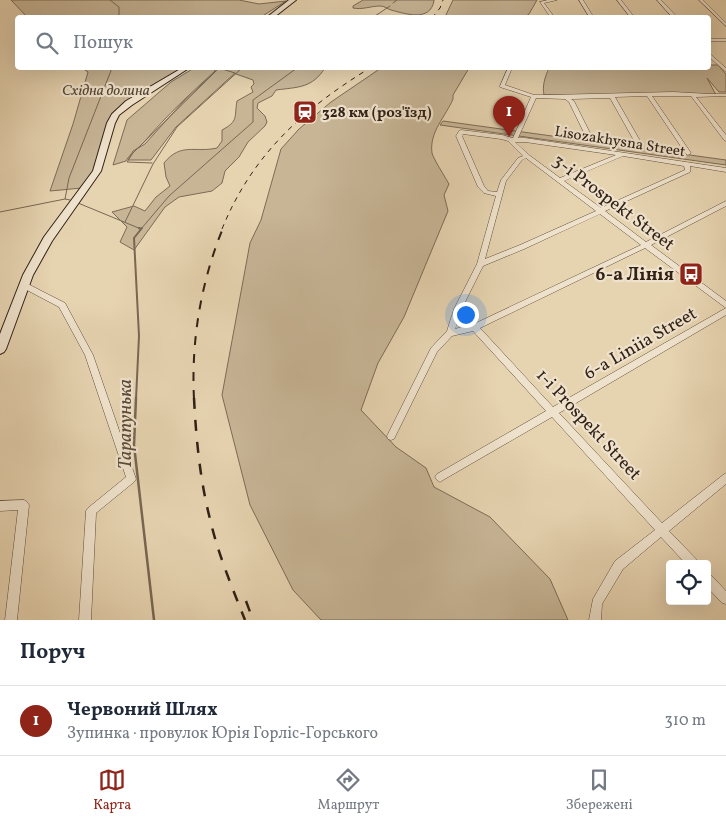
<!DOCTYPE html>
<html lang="uk">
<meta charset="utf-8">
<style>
body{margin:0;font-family:Vollkorn,serif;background:#f6f6f7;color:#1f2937}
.controls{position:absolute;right:15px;bottom:15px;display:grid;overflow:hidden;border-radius:5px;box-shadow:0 5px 20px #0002}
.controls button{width:45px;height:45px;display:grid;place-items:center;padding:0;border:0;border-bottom:1px solid #e0e1e3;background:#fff;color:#1f2937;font:25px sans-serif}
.you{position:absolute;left:465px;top:314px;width:18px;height:18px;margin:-12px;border:4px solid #fff;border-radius:50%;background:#1a73e8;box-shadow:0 0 0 8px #1a73e833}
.badge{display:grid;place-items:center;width:32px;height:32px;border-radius:50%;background:#8f2418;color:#fff;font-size:16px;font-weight:700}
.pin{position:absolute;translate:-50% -41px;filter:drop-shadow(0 1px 2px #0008)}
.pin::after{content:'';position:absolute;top:26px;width:18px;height:15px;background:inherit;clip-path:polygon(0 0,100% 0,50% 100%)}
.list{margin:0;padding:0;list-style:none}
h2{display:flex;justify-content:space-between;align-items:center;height:65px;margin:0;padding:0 20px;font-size:21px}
h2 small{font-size:16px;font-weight:400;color:#747a83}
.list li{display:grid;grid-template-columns:32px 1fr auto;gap:15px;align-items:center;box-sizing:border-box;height:70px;padding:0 20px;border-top:1px solid #e0e1e3}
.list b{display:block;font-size:19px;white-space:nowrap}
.list p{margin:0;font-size:16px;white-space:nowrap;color:#747a83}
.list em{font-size:16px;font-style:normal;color:#747a83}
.icon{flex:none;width:28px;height:28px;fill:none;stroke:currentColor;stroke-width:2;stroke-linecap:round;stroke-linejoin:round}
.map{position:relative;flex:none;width:726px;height:620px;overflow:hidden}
.search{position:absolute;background:#fff;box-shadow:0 5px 20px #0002;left:15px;right:15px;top:15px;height:55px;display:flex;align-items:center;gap:12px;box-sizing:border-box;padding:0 18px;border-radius:5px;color:#747a83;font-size:19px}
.sheet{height:135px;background:#fff}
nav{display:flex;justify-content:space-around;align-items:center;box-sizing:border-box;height:70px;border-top:1px solid #e0e1e3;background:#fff;font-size:14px;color:#747a83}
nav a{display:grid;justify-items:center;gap:2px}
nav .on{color:#8f2418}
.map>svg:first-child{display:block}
.green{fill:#c7b596;stroke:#7c6b56}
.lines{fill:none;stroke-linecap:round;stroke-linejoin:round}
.stream-far2{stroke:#786754;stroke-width:1}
.stream-far1{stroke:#786754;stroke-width:2}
.stream{stroke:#786754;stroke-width:2.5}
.street-casing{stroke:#5e4e3d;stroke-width:1}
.secondary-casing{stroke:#312117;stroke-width:2}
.street{fill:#efe2cc;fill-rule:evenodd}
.secondary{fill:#efe2cc;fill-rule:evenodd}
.rail-far2{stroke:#312117;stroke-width:1;stroke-dasharray:5 5;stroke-linecap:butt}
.rail-far1{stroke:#312117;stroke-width:2;stroke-dasharray:9 9;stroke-linecap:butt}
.rail{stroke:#312117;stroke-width:2.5;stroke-dasharray:11 11;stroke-linecap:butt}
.labels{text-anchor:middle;stroke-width:4.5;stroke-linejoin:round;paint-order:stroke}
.far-park-label{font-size:15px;font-style:italic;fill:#564637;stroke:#efe2cc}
.far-poi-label{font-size:15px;font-weight:bold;fill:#312117;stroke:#efe2cc;text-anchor:start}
.far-street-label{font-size:15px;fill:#312117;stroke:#efe2cc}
.street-label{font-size:18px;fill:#312117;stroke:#efe2cc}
.poi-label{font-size:18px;font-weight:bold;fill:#312117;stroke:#efe2cc;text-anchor:end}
.water-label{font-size:19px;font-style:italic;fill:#5b4a3a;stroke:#efe2cc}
</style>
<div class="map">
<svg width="726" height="620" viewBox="0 0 726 620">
<rect width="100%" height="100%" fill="#e6d3b0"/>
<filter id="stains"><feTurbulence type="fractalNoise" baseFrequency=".004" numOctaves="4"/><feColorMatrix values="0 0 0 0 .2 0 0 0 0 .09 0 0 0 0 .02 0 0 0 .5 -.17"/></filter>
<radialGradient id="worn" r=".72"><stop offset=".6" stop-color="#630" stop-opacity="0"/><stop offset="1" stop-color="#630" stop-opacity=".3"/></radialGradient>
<!-- green -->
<g class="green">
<polygon points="11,0 239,0 259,4 286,1 261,17 28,18"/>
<path d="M363,0h71v1c-4,21 -28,13 -43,9 -4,-1 -6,-4 -11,-4 -9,0 -18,4 -27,2v-2z"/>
<polygon points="453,0 537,0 529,14 525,17 445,17"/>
<path d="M709,65h9l8,9v18h-7l-12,-14 9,17h-172c-2,-9 1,-18 5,-27h159z"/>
<polygon points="82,68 182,68 127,102 114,114 94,171 82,188 50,191 73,124 88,72"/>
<path d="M194,68h19l2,3c-24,22 -48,44 -70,70 -7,8 -14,11 -19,20l-13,4 14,-45 44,-38z"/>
<path d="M219,68h106c-13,20 -26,19 -49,22l-4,6 -14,7 -1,5 8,8 2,6 -2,4 -17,16 -9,15 -14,14 -3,12 -10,8 -33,6 -14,10 -31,43 -14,-8 7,-15 -15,-15 22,-6 11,5 11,-14 14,-11 -4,-9 -2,-14c17,-21 31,-10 53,-15l5,-7v-11c17,-9 12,-13 15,-29l16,-9 -2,-5 3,-3 -1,-4z"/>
<polygon points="219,68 235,73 176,127 151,160 128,160 133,151 145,144 182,103"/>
<path d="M381,68h88l-16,27v4c-7,17 -24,33 -21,54 1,5 13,24 17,31l-5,11 4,16 -44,106 -26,46 -17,47 35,37 30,21 8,19 56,30 60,62 18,41h-247l-28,-30 -43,-85 -28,-110 28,-152 11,-23 20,-71 18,-20 32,-27z"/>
<polygon points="443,121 726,160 726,165 440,125"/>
</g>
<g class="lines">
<!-- stream-far2 -->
<g class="stream-far2">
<polyline points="110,0 119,7 119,18"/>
<polyline points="393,3 397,0"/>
<polyline points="372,18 390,6"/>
<polyline points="152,163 127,162 133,153 216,71 216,68"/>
<polyline points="70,200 65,199 69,178 112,68"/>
<polyline points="78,203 141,229"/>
<polyline points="0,212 65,199"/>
<polyline points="125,222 153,164 177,127 242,68"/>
<polyline points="141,229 169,196 253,122 253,100 297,68"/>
</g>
<!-- stream-far1 -->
<g class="stream-far1">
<polyline points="139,228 141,229"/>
<polyline points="136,399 139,336 134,238 142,228"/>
</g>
<!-- stream -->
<polyline class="stream" points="136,398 134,445 154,620"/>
<!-- street casing -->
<g class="street-casing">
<g id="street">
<polygon points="548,0 557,0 544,3 555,18 551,18 540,2"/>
<polygon points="579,0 583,0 594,18 590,18"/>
<polygon points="617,0 621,0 635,18 631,18"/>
<polygon points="657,0 661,0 678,18 673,18"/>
<polygon points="699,0 703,0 726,23 726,26"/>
<rect x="708" y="39" width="18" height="2"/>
<polygon points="708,52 726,68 726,72 708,56"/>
<path d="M508,68h4l-7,17 29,10h16l123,-3 37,2h16v2l-30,1 30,38v6l-2,-1 -33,-44h-39l39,57 -3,2 -2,-1 -39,-58 -32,1 28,49 -1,1 -2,1 -3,-2 -27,-48 -39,1 3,2 19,38 -1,1 -5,-1 -18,-37 -4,-3 -29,-1 -18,40h7l201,30v4l-36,-6v6l-85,39 41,31 80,-41v5l-75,39 75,56v7l-81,-60 -165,80 73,79 173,-99v7l-167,98 103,110 61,-48 3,-2v11l-57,47 28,29 1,4h-12l-25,-27 -38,32 -21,35 -1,16h-12l4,-21 22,-38 40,-31 -103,-113 -109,63 -3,2 -3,-2 -2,-3 2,-3 109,-63 -73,-80 -21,5 -15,16 -43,87 -3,1 -3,-1 -1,-3 44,-88 16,-17 7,-22 23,-45 19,-68 -12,-3 -6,-6 -22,-51 3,-5 2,-1 41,5 11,3 18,-41 -31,-10v-1zM463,134l38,5 7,2 15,15 -5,2 -17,22 -4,12 -9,-1 -4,-5 -22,-50zM515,142h10l91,13 -56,23 -31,-23zM623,156l61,10 1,4 -84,38 -37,-27zM526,158l70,53 -76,34 -35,14 21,-78 16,-21zM600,214l41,31 -165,78 -14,-15 21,-42 41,-17zM460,316l8,9 -13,4z"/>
<polygon points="24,282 65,303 93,355 136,479 134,482 96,513 91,620 79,620 86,511 88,508 126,477 85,355 59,307 21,287 20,285 21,283"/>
<polygon points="24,500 27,502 29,505 17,620 5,620 18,510 0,511 0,501"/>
<polygon points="707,574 711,575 726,591 726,604 722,603 707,587"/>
</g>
</g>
<!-- secondary casing -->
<g class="secondary-casing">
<g id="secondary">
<polygon points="289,0 296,0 273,18 266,18"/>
<polygon points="182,68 189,68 132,105 119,115 115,123 101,171 52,241 33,275 6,349 4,352 0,354 0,334 23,275 44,237 93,171 107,123 112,114 126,101"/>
</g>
</g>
<!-- street -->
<use href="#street" class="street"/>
<!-- secondary -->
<use href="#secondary" class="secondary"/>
<!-- rail-far2 -->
<g class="rail-far2">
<polyline points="432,18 440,8 443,0"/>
<path d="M222,229c30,-74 81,-120 148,-161"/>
</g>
<!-- rail-far1 -->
<path class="rail-far1" d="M194,399c-3,-59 7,-117 29,-171"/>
<!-- rail -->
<g class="rail">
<path d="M194,398c2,40 6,82 16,121 8,35 22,68 35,101"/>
<polyline points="246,601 253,620"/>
</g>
</g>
<!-- icons -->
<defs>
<g id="station-square" transform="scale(1.25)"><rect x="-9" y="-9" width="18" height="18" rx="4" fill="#8f2418" stroke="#efe2cc"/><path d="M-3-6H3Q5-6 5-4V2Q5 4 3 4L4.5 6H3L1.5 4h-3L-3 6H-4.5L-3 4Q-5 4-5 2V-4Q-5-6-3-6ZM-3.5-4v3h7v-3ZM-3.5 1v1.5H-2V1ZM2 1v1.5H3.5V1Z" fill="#fff"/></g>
<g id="bus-square" transform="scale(1.25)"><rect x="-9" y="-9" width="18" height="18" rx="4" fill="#8f2418" stroke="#efe2cc"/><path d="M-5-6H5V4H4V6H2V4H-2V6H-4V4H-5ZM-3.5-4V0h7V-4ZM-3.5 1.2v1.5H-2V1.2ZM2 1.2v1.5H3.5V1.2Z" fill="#fff"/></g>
</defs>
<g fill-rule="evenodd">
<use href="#station-square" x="305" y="112"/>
<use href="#bus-square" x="691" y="274"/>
</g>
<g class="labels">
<!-- far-park labels -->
<g class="far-park-label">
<text x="106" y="95">Східна долина</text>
</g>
<!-- far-poi labels -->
<g class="far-poi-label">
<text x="322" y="117">328 км (роз'їзд)</text>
</g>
<!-- far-street labels -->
<g class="far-street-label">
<text transform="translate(620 141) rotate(9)" y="5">Lisozakhysna Street</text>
</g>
<!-- street labels -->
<g class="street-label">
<text transform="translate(614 202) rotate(37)" y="6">3-i Prospekt Street</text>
<text transform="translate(640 343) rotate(-30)" y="6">6-a Liniia Street</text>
<text transform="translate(589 424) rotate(47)" y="6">1-i Prospekt Street</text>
</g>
<!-- poi labels -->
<g class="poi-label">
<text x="674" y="280">6-а Лінія</text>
</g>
<!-- water labels -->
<g class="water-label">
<text transform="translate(124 424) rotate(-90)" y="7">Тарапунька</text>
</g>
</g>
<rect width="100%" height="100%" filter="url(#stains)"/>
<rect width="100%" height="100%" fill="url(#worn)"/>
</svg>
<div class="controls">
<button><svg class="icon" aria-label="locate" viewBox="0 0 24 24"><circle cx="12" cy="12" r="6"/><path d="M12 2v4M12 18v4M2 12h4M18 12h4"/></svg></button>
</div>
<div class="you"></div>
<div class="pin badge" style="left:509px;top:137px">1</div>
<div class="search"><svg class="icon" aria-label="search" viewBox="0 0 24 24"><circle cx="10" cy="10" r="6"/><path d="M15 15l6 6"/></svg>Пошук</div>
</div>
<section class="sheet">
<h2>Поруч<small></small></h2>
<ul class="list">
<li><span class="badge">1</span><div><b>Червоний Шлях</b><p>Зупинка · провулок Юрія Горліс-Горського</p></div><em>310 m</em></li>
</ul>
</section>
<nav>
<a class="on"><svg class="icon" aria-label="map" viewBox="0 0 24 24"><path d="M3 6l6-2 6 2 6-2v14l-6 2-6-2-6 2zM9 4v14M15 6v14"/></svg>Карта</a>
<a><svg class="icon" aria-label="directions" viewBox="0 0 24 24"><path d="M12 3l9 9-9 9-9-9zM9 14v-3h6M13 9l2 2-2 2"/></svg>Маршрут</a>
<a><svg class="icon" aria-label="saved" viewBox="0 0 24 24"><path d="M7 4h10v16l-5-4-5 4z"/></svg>Збережені</a>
</nav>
